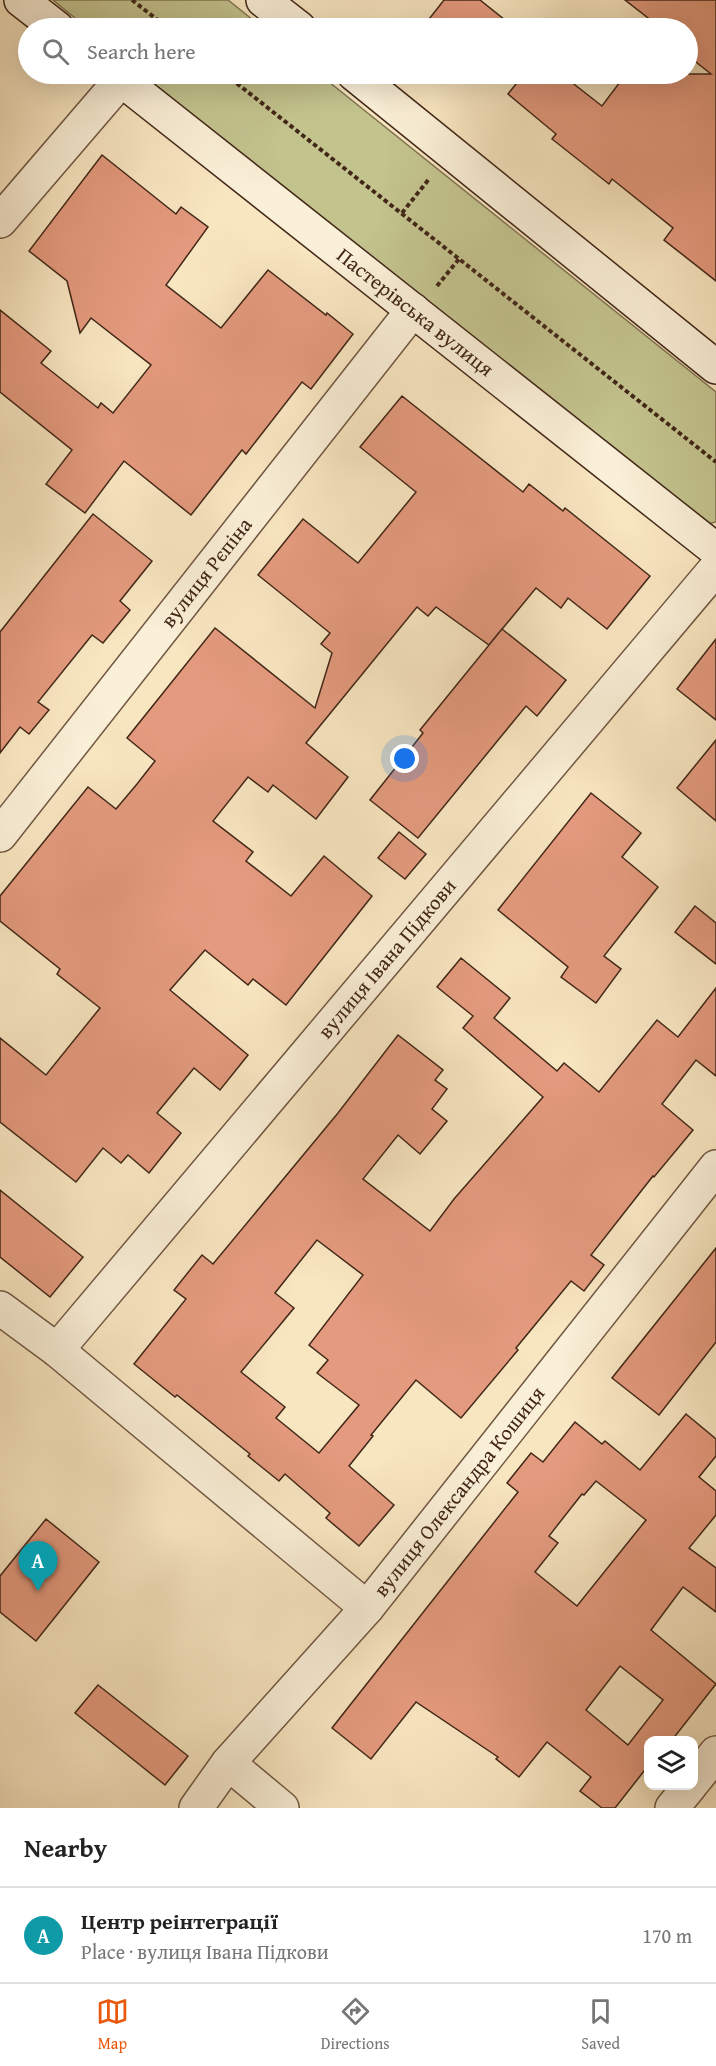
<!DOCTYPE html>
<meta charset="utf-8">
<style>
body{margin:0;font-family:"Gentium Book Plus",serif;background:#f2f2f2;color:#222}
.controls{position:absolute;right:18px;bottom:18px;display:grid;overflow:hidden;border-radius:12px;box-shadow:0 6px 24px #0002}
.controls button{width:54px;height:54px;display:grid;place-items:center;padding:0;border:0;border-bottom:2px solid #e0e0e0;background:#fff;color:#222;font:30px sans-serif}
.you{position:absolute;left:405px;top:759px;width:21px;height:21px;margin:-15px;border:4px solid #fff;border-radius:50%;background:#1a73e8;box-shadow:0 0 0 9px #1a73e833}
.badge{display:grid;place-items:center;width:39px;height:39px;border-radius:50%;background:#ea580c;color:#fff;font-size:20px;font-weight:700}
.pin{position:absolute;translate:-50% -50px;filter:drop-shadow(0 2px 3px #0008)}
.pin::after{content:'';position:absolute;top:32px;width:21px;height:18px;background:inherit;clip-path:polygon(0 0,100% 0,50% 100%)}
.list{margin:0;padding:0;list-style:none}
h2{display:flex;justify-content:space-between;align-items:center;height:78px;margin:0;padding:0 24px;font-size:26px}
h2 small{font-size:20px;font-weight:400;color:#767676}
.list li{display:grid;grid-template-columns:39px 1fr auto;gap:18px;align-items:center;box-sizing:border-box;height:96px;padding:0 24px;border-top:2px solid #e0e0e0}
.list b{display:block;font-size:22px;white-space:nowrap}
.list p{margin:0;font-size:20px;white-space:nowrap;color:#767676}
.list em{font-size:20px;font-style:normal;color:#767676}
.icon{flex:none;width:33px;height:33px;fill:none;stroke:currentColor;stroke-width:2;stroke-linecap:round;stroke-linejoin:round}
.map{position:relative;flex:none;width:716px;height:1808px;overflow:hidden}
.search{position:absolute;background:#fff;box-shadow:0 6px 24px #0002;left:18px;right:18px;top:18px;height:66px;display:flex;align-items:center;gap:15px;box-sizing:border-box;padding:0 21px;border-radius:33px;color:#767676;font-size:22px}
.sheet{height:174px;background:#fff}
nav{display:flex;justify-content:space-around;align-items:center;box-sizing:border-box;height:84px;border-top:2px solid #e0e0e0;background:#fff;font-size:16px;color:#767676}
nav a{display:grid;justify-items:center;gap:3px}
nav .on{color:#ea580c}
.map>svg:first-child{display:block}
.green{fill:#c3c38e;stroke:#827553;stroke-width:1.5}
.building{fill:#e49a7e;stroke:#422718;stroke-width:1.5;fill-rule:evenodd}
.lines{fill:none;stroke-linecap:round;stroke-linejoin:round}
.street-casing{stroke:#705742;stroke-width:36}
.secondary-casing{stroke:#422718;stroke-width:36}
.path{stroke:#422718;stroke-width:4;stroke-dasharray:4.5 3;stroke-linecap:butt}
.street{stroke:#faefd7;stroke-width:33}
.secondary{stroke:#faefd7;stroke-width:33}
.labels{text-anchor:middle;stroke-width:5;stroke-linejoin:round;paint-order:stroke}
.street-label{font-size:21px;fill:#422718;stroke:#faefd7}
</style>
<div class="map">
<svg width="716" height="1808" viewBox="0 0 716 1808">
<rect width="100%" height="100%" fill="#f8e6c1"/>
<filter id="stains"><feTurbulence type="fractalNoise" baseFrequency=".00333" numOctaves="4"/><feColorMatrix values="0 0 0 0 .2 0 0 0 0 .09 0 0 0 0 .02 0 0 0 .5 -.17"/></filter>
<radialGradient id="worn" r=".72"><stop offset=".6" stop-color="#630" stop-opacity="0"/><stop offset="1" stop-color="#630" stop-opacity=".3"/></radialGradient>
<!-- green -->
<g class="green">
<polygon points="53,0 228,0 263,28 87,28"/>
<polygon points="141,74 319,74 716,392 716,522 707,524"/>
</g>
<!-- building -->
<g class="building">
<polygon points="444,0 480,0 515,28 422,28"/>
<polygon points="625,0 716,0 716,281 664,240 673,228 612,179 609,184 552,139 556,134 508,94 524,74 561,74 602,106 626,74 711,74 687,55 687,28 655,28 646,21 648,18"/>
<polygon points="102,155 176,214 181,207 208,227 166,285 221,328 268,270 326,315 327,313 353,334 311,389 302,382 246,454 242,450 191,515 124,461 85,513 46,484 72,450 0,392 0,310 51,351 41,363 98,408 101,403 113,413 151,365 91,318 80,333 67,281 29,251"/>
<polygon points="402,396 523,492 529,484 563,511 565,508 650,576 607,629 568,598 561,608 536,588 489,645 436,607 428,616 417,607 306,743 348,777 316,819 273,785 268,792 248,777 213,821 253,852 246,861 291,896 324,856 372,896 286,1005 253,979 248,985 205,950 170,990 248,1055 220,1090 194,1068 157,1113 181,1133 149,1173 128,1155 121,1163 103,1148 76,1182 0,1122 0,1038 46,1075 100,1008 57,974 60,969 0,921 0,896 88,787 116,809 137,784 155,761 127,738 215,628 315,708 332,653 321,644 330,633 258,575 303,519 358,563 416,492 360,447"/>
<polygon points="93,514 152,561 120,601 130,610 103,643 92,635 38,702 49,710 29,734 20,727 0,753 0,632"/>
<polygon points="502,629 566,680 537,716 526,706 418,838 370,800 423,733 420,730"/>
<polygon points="716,639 716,720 677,689"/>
<polygon points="716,740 716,821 677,788"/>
<polygon points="591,793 641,833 622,857 658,887 604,956 621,969 596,1003 561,977 568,967 498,910"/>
<polygon points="399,832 426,854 405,879 378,858"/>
<polygon points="695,906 716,923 716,964 675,932"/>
<path d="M461,958l49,40 -16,20 63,53 7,-8 35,29 58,-72 21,17 38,-49v88l-20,-16 -34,44 31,26 -39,47 -1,-1 -62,79 13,10 -20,26 -13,-10 -55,67 2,2 -57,68 -45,-38 -45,55 2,1 -24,30 45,39 -35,41 -33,-28 4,-5 -45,-39 -6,7 -31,-25 2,-2 -73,-59 -2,2 -41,-33 52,-65 -12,-9 28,-35 11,9 125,-151 60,-78 45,35 -8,10 12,9 -15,20 15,12 -27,33 -22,-19 -35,44 67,52 24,-32 89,-102 -80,-69 10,-12 -36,-29zM317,1240l46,35 -54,70 19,15 -11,13 42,32 -40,48 -43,-35 9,-11 -44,-35 53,-64 -19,-15z"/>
<polygon points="0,1190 83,1257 50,1297 0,1257"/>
<polygon points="716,1248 716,1342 659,1415 612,1378"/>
<path d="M686,1414l30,25v17l-17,21 17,14v24l-27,33 27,20v44l-33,-25 -32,43 65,54 -44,56h-24v26l-33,42h-13l-22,-17 11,-14 -44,-35 -28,35 -23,-18 2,-2 -82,-55 -45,57 -39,-31 186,-236 -11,-9 24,-30 12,9 32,-40 27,22 3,-3 35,29zM596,1481l50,39 -69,86 -42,-34 23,-29 -9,-7 33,-42 2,1zM620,1666l43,34 -35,45 -42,-35z"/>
<polygon points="46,1519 99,1562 36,1641 0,1612 0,1576"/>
<polygon points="98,1685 188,1756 165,1785 75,1713"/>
</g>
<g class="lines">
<!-- street casing -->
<g class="street-casing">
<g id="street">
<polyline points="0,221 121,80"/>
<path id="s1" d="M0,835l413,-525"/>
<polyline points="0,1308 57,1350 367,1608"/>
<path id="s2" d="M57,1350l659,-782"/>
<polyline points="228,1763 282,1808"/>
<polyline points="694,1781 716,1753"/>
<path id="s3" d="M196,1808l32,-45 139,-155 349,-441"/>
<polyline points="672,1808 690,1786"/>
</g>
</g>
<!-- secondary casing -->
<g class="secondary-casing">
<g id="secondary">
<polyline points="21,0 57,28"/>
<polyline points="263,0 299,28"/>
<path id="s4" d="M114,74l602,476"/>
<polyline points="354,74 716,367"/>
</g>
</g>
<!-- path -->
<g class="path">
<polyline points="132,0 168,28"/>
<polyline points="148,28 156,19"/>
<polyline points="225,74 716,462"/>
<polyline points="402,213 429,179"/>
<polyline points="437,286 459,259"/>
</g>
<!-- street -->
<use href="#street" class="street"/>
<!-- secondary -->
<use href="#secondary" class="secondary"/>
</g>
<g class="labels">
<!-- street labels -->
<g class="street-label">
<text dy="7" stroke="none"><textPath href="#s4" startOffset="384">Пастерівська вулиця</textPath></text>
<text dy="7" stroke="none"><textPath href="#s1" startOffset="334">вулиця Рєпіна</textPath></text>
<text dy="7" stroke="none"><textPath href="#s2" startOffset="512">вулиця Івана Підкови</textPath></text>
<text dy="7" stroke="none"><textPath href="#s3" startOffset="412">вулиця Олександра Кошиця</textPath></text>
</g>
</g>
<rect width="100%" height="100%" filter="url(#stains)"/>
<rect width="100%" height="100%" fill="url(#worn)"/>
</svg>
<div class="controls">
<button><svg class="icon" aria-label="layers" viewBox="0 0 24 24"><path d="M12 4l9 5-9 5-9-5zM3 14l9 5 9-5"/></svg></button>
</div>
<div class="you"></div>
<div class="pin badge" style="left:38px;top:1591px;background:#0f9aa8">A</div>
<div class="search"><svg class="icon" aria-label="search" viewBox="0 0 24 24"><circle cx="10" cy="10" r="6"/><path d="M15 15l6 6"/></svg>Search here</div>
</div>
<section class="sheet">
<h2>Nearby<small></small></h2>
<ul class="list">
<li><span class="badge" style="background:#0f9aa8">A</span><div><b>Центр реінтеграції</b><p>Place · вулиця Івана Підкови</p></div><em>170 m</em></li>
</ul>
</section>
<nav>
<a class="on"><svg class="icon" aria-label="map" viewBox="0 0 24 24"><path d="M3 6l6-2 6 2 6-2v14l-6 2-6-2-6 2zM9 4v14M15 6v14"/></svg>Map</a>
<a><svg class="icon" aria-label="directions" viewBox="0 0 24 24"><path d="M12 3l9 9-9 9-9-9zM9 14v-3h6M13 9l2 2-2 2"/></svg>Directions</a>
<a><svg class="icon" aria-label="saved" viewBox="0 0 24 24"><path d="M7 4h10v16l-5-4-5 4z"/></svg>Saved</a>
</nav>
